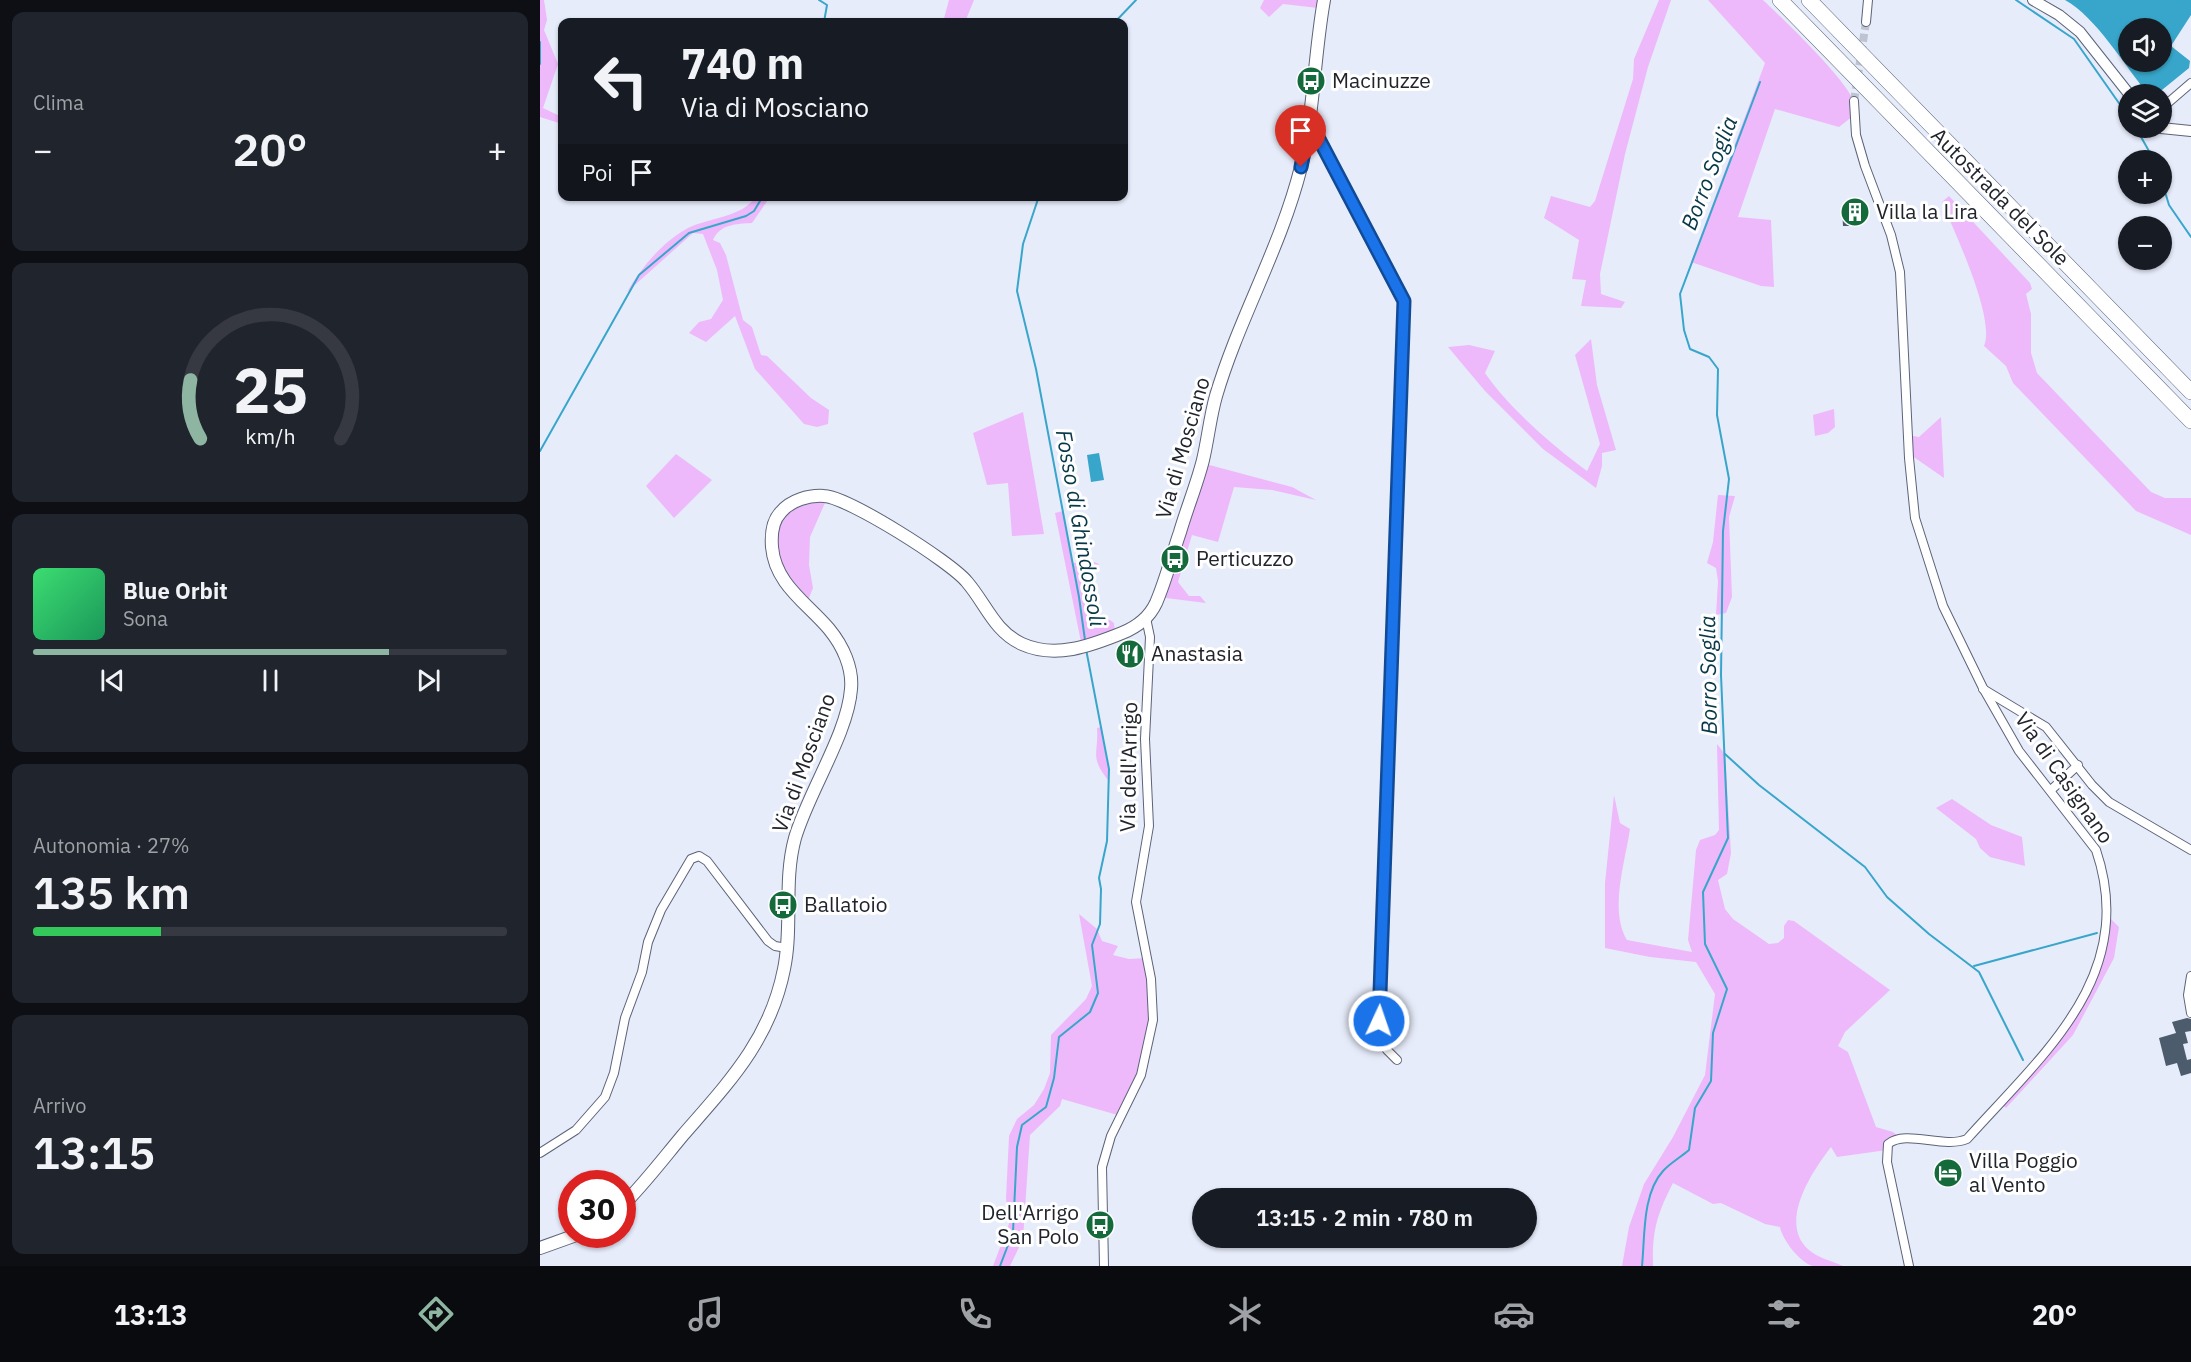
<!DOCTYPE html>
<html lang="it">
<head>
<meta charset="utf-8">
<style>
  :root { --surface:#171b24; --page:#20242c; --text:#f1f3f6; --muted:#9ea1a6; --line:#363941; --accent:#8eb5a2 }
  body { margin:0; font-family:"IBM Plex Sans",sans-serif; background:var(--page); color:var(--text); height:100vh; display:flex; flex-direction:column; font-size:22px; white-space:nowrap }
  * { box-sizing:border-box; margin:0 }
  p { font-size:20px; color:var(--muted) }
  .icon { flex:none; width:33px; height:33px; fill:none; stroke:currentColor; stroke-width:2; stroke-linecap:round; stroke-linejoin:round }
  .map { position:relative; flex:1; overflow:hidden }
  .drawer { display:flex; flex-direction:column; gap:12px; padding:12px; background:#0d0f14; width:540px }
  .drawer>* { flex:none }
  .top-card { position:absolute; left:18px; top:18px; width:570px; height:183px; border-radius:12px; box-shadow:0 2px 4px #0004; background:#171b24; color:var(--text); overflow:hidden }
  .fabs { position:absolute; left:1578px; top:18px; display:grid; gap:12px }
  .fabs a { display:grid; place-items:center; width:54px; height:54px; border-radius:50%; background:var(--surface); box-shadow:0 2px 4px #0004; font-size:30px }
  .speed { position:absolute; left:18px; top:1170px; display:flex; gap:12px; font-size:30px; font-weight:700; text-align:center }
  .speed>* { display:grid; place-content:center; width:78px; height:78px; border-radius:50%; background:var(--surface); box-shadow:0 2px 4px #0004; line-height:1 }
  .speed .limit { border:9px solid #d22; background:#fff; color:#111 }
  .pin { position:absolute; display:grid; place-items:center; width:51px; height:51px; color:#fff; margin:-62px -26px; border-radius:50% 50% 50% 0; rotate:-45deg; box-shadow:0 0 6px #0007 }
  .pin .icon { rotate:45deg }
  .me { position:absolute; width:66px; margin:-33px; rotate:3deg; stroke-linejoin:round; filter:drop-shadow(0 0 4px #0008) }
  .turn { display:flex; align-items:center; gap:21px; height:126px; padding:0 24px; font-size:27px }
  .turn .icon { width:78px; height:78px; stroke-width:2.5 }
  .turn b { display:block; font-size:42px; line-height:51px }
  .then { display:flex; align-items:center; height:57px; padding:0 24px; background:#0003; gap:12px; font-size:22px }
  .big { font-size:45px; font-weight:600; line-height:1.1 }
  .drawer .tile { flex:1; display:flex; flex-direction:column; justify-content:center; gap:9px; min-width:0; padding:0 21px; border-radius:12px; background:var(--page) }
  .drawer .dial { align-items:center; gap:0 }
  .dial svg { height:156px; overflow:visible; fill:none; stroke:var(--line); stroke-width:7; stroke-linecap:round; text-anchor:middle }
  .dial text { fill:var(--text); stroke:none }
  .song { display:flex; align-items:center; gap:18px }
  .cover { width:72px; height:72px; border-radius:9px; background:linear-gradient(135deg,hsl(140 70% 55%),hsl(150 70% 35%)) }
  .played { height:6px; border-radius:3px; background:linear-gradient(90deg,var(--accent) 75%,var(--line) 75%) }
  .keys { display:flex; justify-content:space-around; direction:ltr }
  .heat { display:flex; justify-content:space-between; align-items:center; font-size:33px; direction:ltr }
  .charge { height:9px; border-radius:4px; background:linear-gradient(90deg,#34c759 27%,var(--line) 0) }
  .trip { position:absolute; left:652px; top:1188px; width:345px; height:60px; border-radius:30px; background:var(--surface); box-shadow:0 2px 4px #0004; font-weight:600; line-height:60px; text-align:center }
  .tabs { display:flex; height:96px; justify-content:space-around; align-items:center; background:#090b0e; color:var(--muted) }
  .tabs .icon { width:42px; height:42px }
  .tabs .active { color:var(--accent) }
  .tabs b { font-size:27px; color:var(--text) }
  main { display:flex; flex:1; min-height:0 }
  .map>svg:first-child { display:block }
  .green { fill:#edb9fb }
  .water { fill:#38a6ca; fill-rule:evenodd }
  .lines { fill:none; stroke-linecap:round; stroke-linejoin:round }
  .stream { stroke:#38a6ca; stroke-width:2 }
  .building { fill:#4c5c6d }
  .minor-tunnel { stroke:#bfc4d2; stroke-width:8; stroke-dasharray:8 4; stroke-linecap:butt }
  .minor-casing { stroke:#5c6378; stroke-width:10 }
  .tertiary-casing { stroke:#5c6378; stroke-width:12 }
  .secondary-casing { stroke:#5c6378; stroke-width:14 }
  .motorway-casing { stroke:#5c6378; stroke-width:16 }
  .minor { stroke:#fff; stroke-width:8 }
  .tertiary { stroke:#fff; stroke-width:10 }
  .secondary { stroke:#fff; stroke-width:12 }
  .motorway { stroke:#fff; stroke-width:15 }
  .route-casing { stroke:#114b97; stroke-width:15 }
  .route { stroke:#1a73e8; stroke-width:10 }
  .labels { text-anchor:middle; stroke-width:6; stroke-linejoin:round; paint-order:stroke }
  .poi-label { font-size:21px; fill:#21242d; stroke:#fff; text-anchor:start }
  .street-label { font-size:21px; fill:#21242d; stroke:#fff }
  .water-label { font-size:22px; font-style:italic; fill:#073848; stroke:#fff }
</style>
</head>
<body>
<main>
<section class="drawer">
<div class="tile"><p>Clima</p>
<div class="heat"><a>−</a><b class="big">20°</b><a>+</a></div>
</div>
<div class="tile dial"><svg viewBox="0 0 100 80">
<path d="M14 69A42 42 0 1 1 86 69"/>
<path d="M14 69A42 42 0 0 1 9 39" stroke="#8eb5a2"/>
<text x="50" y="56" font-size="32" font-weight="700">25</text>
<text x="50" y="72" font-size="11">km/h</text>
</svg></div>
<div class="tile">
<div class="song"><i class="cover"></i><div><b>Blue Orbit</b><p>Sona</p></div></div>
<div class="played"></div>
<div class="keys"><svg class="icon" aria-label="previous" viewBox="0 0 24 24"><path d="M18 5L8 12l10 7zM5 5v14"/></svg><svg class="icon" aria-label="pause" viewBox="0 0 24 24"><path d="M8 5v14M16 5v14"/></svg><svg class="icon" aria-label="next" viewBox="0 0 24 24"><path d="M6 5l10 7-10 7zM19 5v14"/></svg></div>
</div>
<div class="tile"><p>Autonomia · 27%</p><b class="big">135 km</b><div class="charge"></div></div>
<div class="tile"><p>Arrivo</p><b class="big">13:15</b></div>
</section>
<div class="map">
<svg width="1651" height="1266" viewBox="0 0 1651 1266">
  <rect width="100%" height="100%" fill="#e7ecfb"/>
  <g class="green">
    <polygon points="0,0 4,0 7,20 4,30 18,64 3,108 22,117 22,124 0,117"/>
    <polygon points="409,0 434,0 425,22 403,22"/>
    <polygon points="724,0 779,0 778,8 743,4 729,17 720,8"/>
    <polygon points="1119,0 1131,0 1108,67 1085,154 1060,274 1061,294 1085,302 1081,308 1041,306 1046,280 1032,279 1039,240 1004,218 1011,196 1050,207 1055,201 1093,79 1094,59"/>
    <path d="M1168,0H1223C1241,17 1308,81 1313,101C1314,105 1313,112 1313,116L1299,127L1235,109L1198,217L1231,220L1234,287L1221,286L1151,262L1225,63Z"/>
    <path d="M1409,196L1490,283L1492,289L1486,294L1491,314V353L1497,373L1611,492L1625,498H1651V535L1596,511L1473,383L1466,366L1444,346C1456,319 1414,231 1402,202Z"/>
    <path d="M215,197H230L212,223C196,224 180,224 173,240L180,243L186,255L203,320L212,327L221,355L227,356L271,398L289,410L288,424L277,427L264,424L215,369L195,316L166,342L149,333L159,322L171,319L183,300L177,270L163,234L153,233L87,292C101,268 122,242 148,228C168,218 203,217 215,197Z"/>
    <path d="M1051,339L1057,385L1076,450L1062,453V466L1056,488L1003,449L945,391L908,347L929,345L955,351L945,373C969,408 1012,445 1047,471L1060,444L1035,355Z"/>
    <polygon points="1294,409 1295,427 1288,433 1275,436 1273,415"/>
    <polygon points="483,412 504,534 472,536 468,483 447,485 433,433"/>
    <polygon points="1401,417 1404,478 1368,453 1368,435 1379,437"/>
    <polygon points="136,454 172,480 134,518 106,486"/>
    <polygon points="662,463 752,487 776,500 732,490 694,487 678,542 652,535 638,582 649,596 660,596 666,603 618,597"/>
    <polygon points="1178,495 1195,496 1189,517 1192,597 1186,613 1176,615 1178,581 1176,568 1167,563 1173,542"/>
    <polygon points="288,496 270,537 269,565 273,588 266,605 233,555 239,513 246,507"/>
    <polygon points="523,511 533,563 554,562 559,564 545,579 545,583 553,608 574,623 575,635 542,647 515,513"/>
    <path d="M561,727L569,769L568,780C549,756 559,753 557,728Z"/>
    <path d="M1177,744L1185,754L1191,853L1187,874L1178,880L1185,909L1193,919L1229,944L1238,943L1244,938V926L1248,920L1254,921L1350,990L1305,1032L1298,1046L1308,1052L1336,1127L1353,1132L1361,1138L1347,1150L1297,1157L1291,1147C1271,1173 1238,1223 1269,1250C1278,1258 1292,1261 1303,1266C1294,1266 1282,1266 1273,1266C1260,1263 1242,1239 1240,1227L1225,1224L1181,1203L1173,1204L1133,1183C1117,1214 1112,1231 1113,1266H1082L1089,1227L1104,1184L1133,1137L1165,1075L1175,994L1156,962L1110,957L1065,948V883L1074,795L1080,823L1090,829C1085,863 1069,910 1087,940L1152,952L1148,940L1156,850L1160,840L1175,835L1179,830Z"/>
    <polygon points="1412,799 1451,825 1482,837 1485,866 1450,857 1440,848 1436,839 1396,808"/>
    <polygon points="539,914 557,929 562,941 578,946 573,955 589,959 607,958 613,1020 601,1075 581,1116 522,1099 520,1106 490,1135 483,1239 470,1266 453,1266 469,1224 466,1198 469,1136 477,1119 494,1105 504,1089 510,1073 511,1035 546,999 552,986"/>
    <polygon points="1567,915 1579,927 1574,958 1533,1035 1466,1108 1459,1102 1528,1025 1553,980"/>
  </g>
  <g class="water">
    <path d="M1525,0H1651V15L1631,46L1650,61L1649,68L1617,94H1608C1585,66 1556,17 1525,0ZM1588,28H1622V62H1588Z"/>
    <polygon points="559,453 564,480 551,482 547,455"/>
  </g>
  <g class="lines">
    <g class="stream">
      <polyline points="279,0 287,5 284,22"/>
      <polyline points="1476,0 1534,39 1588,116"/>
      <polyline points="575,22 596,0"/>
      <polyline points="0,42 0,64"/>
      <polyline points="1596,128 1614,160"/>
      <polyline points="1622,182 1629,205 1651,237"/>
      <polyline points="499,196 483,244 477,291 496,369 539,597 545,640"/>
      <polyline points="0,451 99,275 149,233 206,216 214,211 223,196"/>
      <polyline points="1185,754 1219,785 1325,867 1347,897 1389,934 1439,972 1483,1060"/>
      <polyline points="1434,966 1557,933"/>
      <polyline points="460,1266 473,1232 477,1147 482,1125 506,1107 514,1078 519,1037 550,1012 558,993 552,945 560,924 561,889 559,878 567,841 569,769 546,649"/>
      <path d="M1102,1266C1105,1237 1102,1194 1123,1171C1130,1163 1141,1157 1149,1150L1155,1108L1171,1081L1173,1033L1187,989L1165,944L1163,892L1188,838L1181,675L1183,531L1189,479L1177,415L1178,369L1169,357L1150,349L1144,330L1140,294L1220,82"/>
    </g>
  </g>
  <g class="building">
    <polygon points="1302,206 1327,206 1327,217 1309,218 1309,226 1303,226"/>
    <polygon points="1647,1018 1651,1019 1651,1031 1645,1032 1648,1043 1643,1044 1647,1060 1651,1059 1651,1073 1641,1076 1637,1063 1626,1066 1619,1038 1636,1033 1632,1022"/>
  </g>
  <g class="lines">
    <polyline class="minor-tunnel" points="1314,101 1326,22"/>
    <g class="minor-casing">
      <g id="minor">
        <polyline points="1326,22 1328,0"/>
        <path d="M1314,101L1316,135L1325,166L1351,235L1360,272L1369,458L1375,518L1403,606L1443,688L1479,751L1556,850C1599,976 1502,1055 1427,1139C1403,1149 1366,1129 1348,1144L1347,1162L1369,1266"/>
        <polyline points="1622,108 1651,83"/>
        <polyline points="770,121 864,301 839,1021 847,1050 857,1060"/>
        <polyline points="1443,689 1506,727 1552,785 1569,802 1651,850"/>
        <polyline points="1511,790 1538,765"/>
        <polyline points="1651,976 1648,995 1651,1013"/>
        <polyline points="0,1153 36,1130 65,1097 74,1073 85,1018 102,972 108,942 121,910 151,859 159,856 167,861 228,941 235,946 247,948"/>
        <polyline points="564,1266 562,1167 571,1136 601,1075 613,1020 611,979 596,902 609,826 605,739 610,637 606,618"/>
      </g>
    </g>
    <g class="tertiary-casing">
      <g id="tertiary">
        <polyline points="1493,0 1519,15 1540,32 1589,94"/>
        <polyline points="1621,128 1651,131"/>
      </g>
    </g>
    <g class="secondary-casing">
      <g id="secondary">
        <path d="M82,1206C104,1184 123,1159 143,1135C189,1082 230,1040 244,969C253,926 243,882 255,838C268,793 308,733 311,689C313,668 303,646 289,629C267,603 235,584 232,547C231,534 232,521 241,512C251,500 269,495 284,496C308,497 411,562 427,582C446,604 454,631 482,644C515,659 550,646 582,633C597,627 609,618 616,603C626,580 632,555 640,532C647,508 657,484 663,460C668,439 670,417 676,396C699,318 741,247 761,167C774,112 774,56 784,0"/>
        <polyline points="0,1248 39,1234"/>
      </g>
    </g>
    <g class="motorway-casing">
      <g id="motorway">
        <polyline points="1240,0 1651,421"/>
        <polyline points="1269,0 1651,392"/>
      </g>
    </g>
    <use href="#minor" class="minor"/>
    <use href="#tertiary" class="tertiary"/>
    <use href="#secondary" class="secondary"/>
    <use href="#motorway" class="motorway"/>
  </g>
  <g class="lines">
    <g class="route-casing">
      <polyline id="route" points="761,167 770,122 864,301 839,1021"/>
    </g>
    <use href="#route" class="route"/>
  </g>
  <defs>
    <g id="bus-disc" transform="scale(1.5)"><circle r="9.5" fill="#156a3c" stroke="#fff"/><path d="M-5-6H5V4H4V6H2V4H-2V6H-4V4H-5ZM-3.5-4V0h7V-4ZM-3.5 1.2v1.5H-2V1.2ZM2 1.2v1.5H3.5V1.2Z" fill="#fff"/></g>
    <g id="building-disc" transform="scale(1.5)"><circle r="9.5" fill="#156a3c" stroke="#fff"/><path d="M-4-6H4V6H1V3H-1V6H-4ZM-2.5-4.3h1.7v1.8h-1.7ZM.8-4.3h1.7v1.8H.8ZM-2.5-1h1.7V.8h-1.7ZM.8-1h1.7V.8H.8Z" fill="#fff"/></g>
    <g id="restaurant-disc" transform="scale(1.5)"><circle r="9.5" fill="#156a3c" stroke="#fff"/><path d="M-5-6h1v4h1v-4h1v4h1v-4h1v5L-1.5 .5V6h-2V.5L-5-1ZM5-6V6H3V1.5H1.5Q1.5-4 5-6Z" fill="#fff"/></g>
    <g id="hotel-disc" transform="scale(1.5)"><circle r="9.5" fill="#156a3c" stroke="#fff"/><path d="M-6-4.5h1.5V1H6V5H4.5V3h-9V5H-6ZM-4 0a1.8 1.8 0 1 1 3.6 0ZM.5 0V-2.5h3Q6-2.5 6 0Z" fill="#fff"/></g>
  </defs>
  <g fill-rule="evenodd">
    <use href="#bus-disc" x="771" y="81"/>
    <use href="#building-disc" x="1315" y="212"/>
    <use href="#bus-disc" x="635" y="559"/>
    <use href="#restaurant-disc" x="590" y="654"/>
    <use href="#bus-disc" x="243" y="905"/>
    <use href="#hotel-disc" x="1408" y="1173"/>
    <use href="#bus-disc" x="560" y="1225"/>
  </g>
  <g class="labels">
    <g class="poi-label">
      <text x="792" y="88">Macinuzze</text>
      <text x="1336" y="219">Villa la Lira</text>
      <text x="656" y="566">Perticuzzo</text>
      <text x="611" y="661">Anastasia</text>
      <text x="264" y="912">Ballatoio</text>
      <text x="1429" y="1168">Villa Poggio<tspan x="1429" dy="24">al Vento</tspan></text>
      <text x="539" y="1220" text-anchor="end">Dell'Arrigo<tspan x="539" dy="24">San Polo</tspan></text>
    </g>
    <g class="street-label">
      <text transform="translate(1460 197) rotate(45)" y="7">Autostrada del Sole</text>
      <text transform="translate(643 448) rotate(-74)" y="7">Via di Mosciano</text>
      <text transform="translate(264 763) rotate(-70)" y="7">Via di Mosciano</text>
      <text transform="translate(589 767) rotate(-89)" y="7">Via dell'Arrigo</text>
      <text transform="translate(1524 778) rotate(55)" y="7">Via di Casignano</text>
    </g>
    <g class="water-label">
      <text transform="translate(1169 173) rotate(-69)" y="8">Borro Soglia</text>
      <text transform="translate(541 528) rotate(80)" y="8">Fosso di Ghindossoli</text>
      <text transform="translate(1168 675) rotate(-91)" y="8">Borro Soglia</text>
    </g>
  </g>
</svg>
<div class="fabs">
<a><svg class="icon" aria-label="sound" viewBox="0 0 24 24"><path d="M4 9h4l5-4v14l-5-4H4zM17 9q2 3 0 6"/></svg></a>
<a><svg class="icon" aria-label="layers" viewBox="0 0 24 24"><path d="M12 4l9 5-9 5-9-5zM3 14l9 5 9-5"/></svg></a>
<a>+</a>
<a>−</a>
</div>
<div class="speed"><div class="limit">30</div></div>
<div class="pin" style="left:761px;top:167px;background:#d93025"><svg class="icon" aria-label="arrive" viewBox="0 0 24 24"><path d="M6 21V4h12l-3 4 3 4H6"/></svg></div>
<svg class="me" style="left:839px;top:1021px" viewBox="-20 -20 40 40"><circle r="17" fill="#1a73e8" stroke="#fff" stroke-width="3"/><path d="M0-11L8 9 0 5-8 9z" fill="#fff"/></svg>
<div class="trip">13:15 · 2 min · 780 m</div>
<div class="top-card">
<div class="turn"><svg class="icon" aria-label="left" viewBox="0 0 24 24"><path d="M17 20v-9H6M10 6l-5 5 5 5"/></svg><div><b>740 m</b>Via di Mosciano</div></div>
<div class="then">Poi<svg class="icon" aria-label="arrive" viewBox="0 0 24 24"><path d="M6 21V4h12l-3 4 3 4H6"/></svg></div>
</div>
</div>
</main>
<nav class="tabs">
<b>13:13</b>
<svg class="icon active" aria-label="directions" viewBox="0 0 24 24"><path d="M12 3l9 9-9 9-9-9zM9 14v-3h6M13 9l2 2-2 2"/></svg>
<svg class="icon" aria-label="music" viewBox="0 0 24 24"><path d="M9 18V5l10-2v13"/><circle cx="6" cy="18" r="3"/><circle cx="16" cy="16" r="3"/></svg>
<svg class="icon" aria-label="phone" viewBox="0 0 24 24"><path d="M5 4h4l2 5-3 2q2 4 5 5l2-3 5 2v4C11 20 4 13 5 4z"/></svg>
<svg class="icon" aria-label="climate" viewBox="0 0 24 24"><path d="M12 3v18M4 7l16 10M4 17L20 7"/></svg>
<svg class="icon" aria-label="car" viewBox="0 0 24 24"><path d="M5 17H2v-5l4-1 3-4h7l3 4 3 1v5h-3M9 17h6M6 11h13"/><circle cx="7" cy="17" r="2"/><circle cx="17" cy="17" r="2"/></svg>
<svg class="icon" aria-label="filters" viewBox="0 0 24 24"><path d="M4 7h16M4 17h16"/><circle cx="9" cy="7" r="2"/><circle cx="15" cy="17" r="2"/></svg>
<b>20°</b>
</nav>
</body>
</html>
